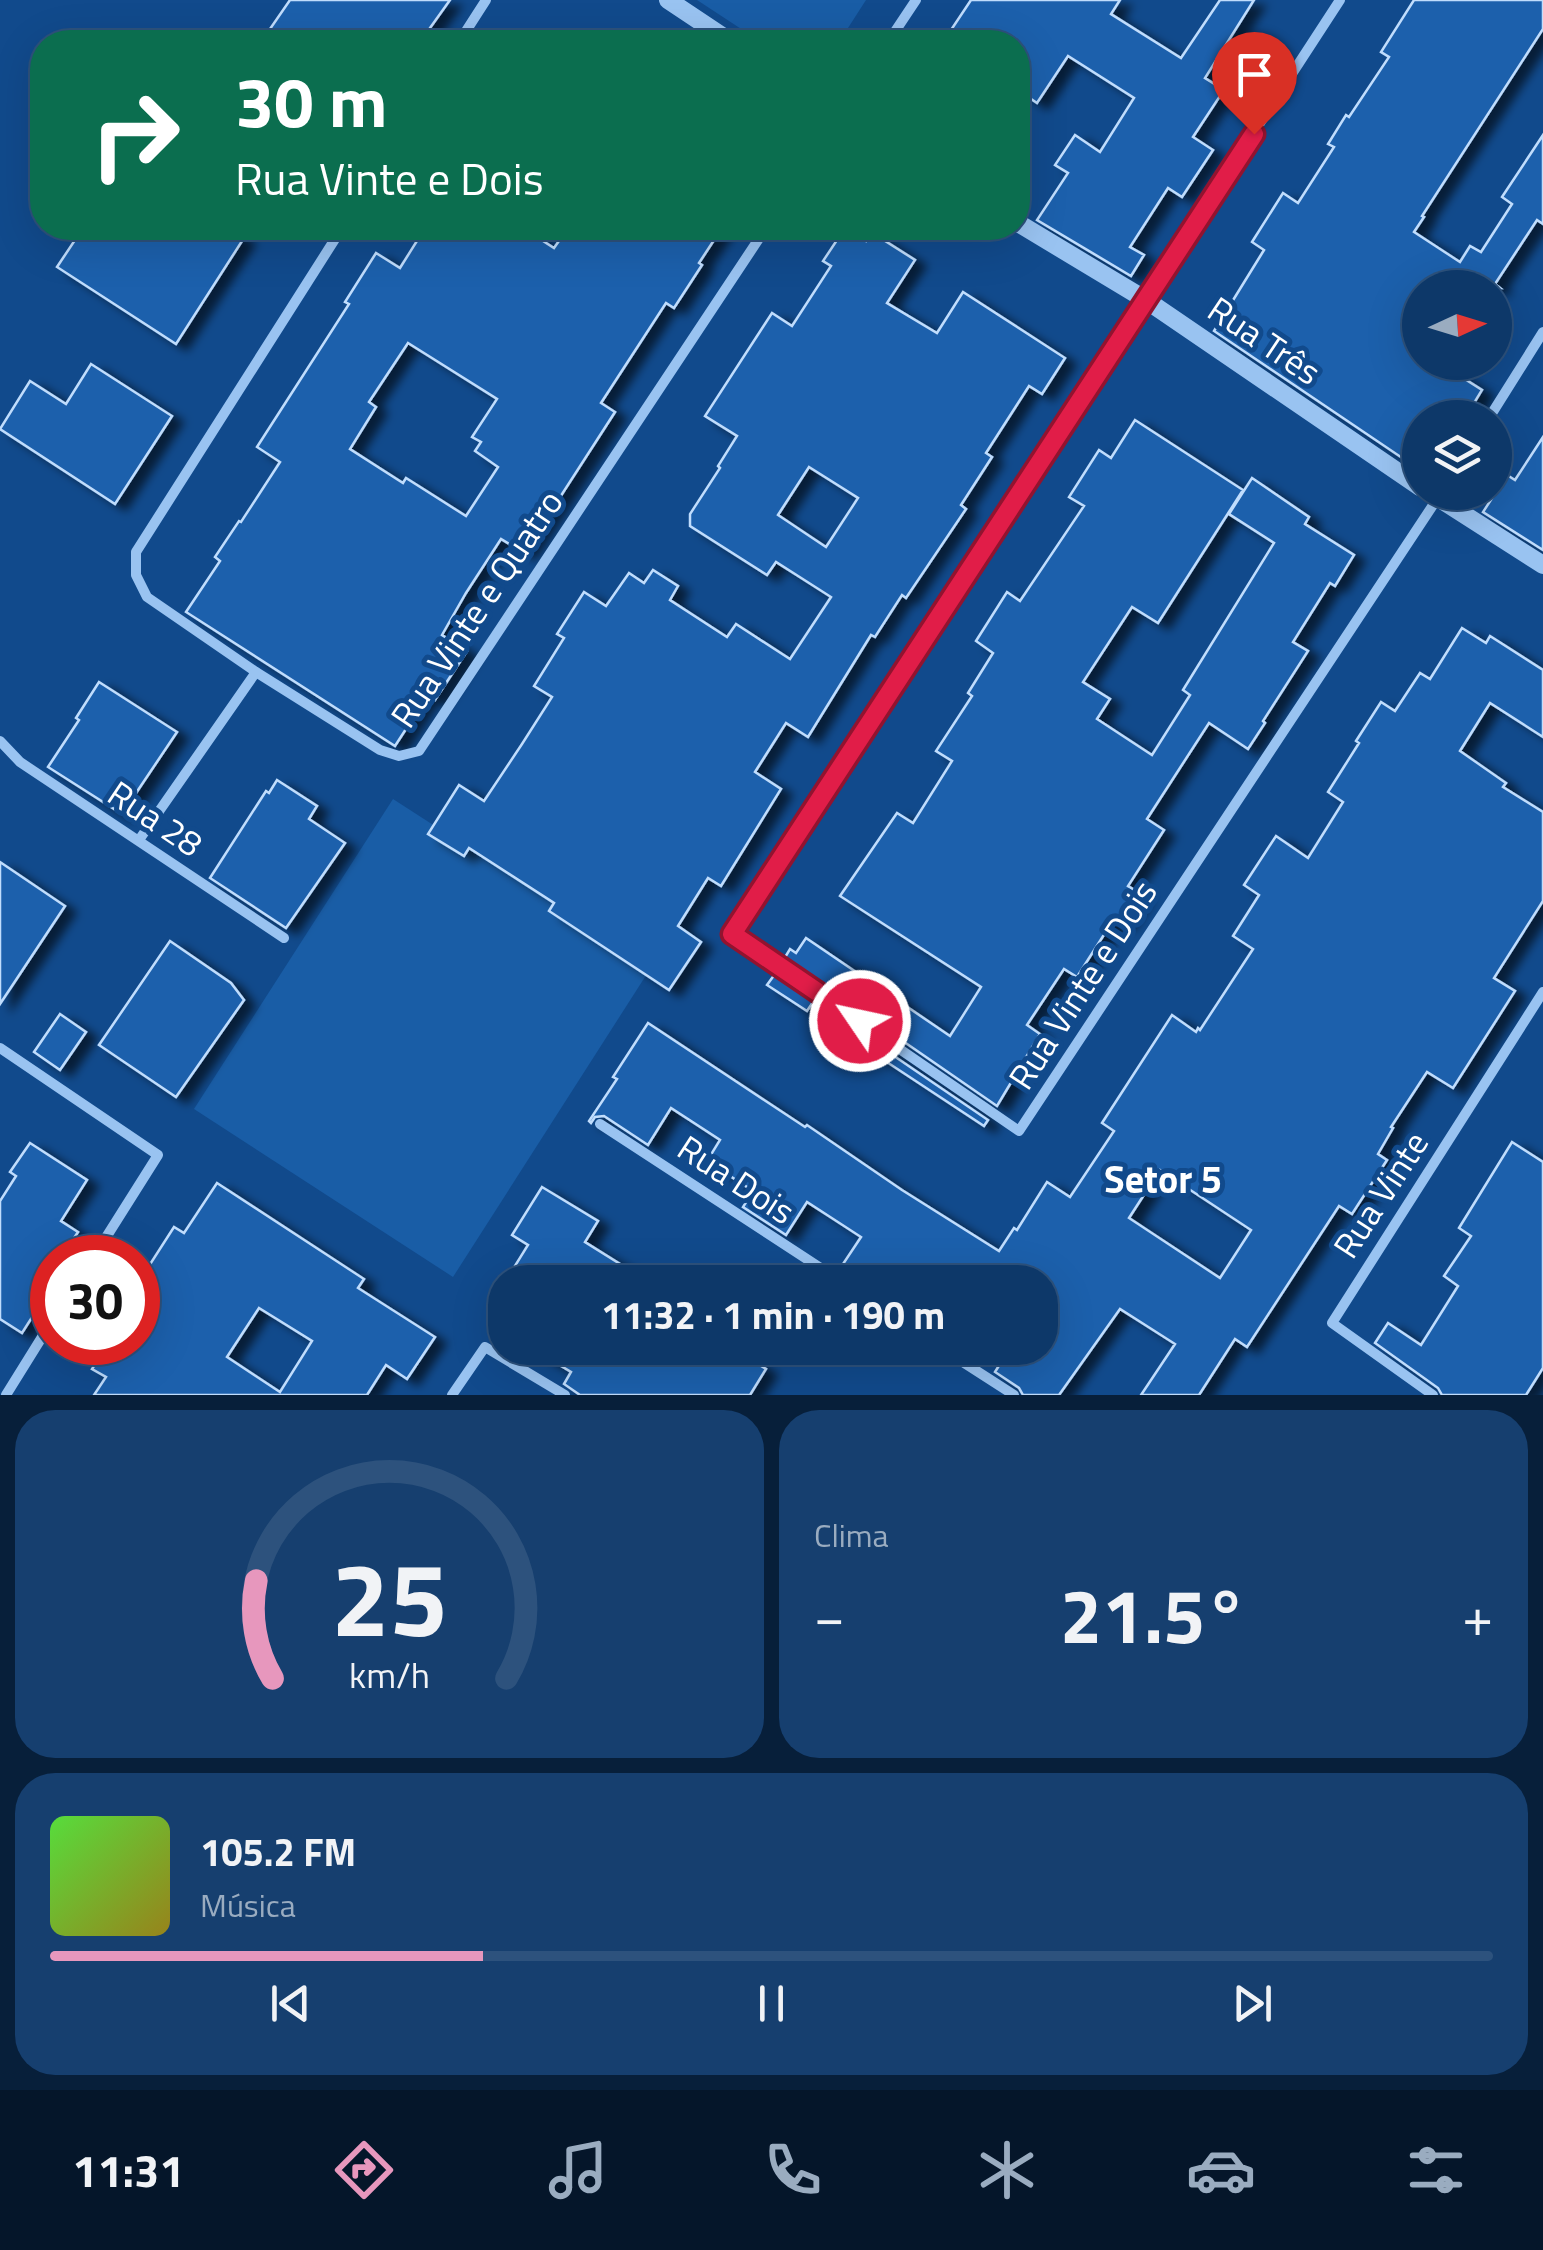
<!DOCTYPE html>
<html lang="pt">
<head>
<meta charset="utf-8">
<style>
  :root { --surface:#0d3869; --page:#163f6f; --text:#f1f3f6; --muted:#9aacc0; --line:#2d527d; --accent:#e797bd }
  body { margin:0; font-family:"Titillium Web",sans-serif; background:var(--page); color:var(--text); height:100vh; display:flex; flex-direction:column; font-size:38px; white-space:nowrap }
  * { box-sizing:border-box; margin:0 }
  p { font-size:32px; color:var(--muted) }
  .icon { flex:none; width:55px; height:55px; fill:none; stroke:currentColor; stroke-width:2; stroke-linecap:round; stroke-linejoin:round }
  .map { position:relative; height:1395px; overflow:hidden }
  .panel { display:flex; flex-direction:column; gap:15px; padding:15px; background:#071f3a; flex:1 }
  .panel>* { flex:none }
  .top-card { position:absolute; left:30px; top:30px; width:1000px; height:210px; border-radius:40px; box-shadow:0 10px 40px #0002,0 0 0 2px var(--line); background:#0b6e4f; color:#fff; overflow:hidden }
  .needle { width:65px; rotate:86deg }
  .fabs { position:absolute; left:1402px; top:270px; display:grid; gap:20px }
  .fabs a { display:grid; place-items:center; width:110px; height:110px; border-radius:50%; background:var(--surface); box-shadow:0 10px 40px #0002,0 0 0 2px var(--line); font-size:50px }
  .speed { position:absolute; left:30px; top:1235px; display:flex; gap:20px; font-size:50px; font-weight:700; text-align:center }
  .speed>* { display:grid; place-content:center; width:130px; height:130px; border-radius:50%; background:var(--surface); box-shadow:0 10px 40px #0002,0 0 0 2px var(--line); line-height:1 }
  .speed .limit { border:15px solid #d22; background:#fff; color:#111 }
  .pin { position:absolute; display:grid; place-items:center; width:85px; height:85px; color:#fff; margin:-102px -42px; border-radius:50% 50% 50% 0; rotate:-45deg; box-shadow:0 0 10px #0007 }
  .pin .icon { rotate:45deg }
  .me { position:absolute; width:110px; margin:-55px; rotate:304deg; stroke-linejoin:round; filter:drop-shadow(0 0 8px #0008) }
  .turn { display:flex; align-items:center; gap:35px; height:210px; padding:0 40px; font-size:45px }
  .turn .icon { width:130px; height:130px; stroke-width:2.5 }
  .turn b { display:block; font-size:70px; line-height:85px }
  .big { font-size:75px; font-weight:700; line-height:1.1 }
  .panel .tile { flex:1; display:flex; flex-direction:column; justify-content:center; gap:15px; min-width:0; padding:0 35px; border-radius:40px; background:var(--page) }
  .panel .dial { align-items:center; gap:0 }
  .dial svg { height:260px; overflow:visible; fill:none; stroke:var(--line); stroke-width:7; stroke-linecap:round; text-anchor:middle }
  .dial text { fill:var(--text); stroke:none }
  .song { display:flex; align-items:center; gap:30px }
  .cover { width:120px; height:120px; border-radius:15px; background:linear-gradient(135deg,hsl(110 70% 55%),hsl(50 70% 35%)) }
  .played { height:10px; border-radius:5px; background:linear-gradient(90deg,var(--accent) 30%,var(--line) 30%) }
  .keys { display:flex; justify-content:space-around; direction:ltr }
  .heat { display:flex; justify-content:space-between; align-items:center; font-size:55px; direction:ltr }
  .panel .tiles { flex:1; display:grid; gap:15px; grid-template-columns:1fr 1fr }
  .tile:last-child { grid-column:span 2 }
  .trip { position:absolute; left:488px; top:1265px; width:570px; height:100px; border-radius:40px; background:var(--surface); box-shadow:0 10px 40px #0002,0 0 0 2px var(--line); font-weight:700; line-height:100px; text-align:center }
  .tab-bar { display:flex; height:160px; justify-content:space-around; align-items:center; background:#05162a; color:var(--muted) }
  .tab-bar .icon { width:70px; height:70px }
  .tab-bar .on { color:var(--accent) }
  .tab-bar b { font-size:45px; color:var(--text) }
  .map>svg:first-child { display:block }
  .green { fill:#195da6 }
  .building { fill:#1f61ac; stroke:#c0ddfd; stroke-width:2.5; fill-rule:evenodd; filter:url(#shadow) }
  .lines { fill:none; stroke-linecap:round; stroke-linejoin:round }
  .minor { stroke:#99c3f1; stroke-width:10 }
  .tertiary { stroke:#99c3f1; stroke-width:18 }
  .route-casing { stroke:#92132f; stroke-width:25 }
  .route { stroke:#e11d48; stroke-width:18 }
  .labels { text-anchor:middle; stroke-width:10; stroke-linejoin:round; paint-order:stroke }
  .street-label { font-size:35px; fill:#fff; stroke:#114a8c }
  .neighbourhood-label { font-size:38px; font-weight:bold; fill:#fff; stroke:#114a8c }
</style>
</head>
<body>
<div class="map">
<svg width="1543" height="1395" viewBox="0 0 1543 1395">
  <defs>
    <filter id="shadow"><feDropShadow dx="11" dy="6" stdDeviation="5" flood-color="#0009"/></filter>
  </defs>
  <rect width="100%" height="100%" fill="#114a8c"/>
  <g class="green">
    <polygon points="697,0 866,0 839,42 761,42"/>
    <polygon points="393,799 652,966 453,1277 194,1109"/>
  </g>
  <g class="building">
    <polygon points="290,0 450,0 420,42 261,42"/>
    <polygon points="971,0 1120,0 1111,14 1181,58 1220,0 1254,0 1205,78 1224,90 1193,137 1213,150 1182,197 1168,188 1130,247 1144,255 1131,276 1037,220 1068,173 1055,165 1075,135 1100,152 1134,98 1068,56 1037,103 1018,90 1018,42 943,42"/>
    <polygon points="1414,0 1543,0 1543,29 1422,216 1424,217 1414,232 1460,262 1470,246 1481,252 1512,204 1502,197 1543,135 1543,224 1537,220 1495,284 1500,288 1420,288 1420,362 1438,362 1482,390 1465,418 1420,418 1420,470 1214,331 1264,250 1252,242 1283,193 1298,203 1334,147 1328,144 1346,115 1349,117 1389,57 1381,52"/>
    <polygon points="83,228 227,228 244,238 176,344 57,267"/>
    <path d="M425,228H523L554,248L568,228H722L699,263L702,265L674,308L666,303L601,403L615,412L524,553L501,539L466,593L442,635L467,651L435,700L428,695L395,746L186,612L220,561L215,557L239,521L241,522L280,462L257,447L349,304L345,302L376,253L400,268ZM408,343L497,399L472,437L481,442L475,451L498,467L466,516L406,478L403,483L350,449L376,407L369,402Z"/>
    <path d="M845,228L866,241L871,232L915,260L887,303L937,333L963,292L1065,358L1042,394L1029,386L986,453L992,457L961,505L966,509L906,598L902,595L875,637L871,635L808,737L786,723L755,772L781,789L721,886L708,878L678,926L701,942L669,990L549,911L554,903L469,848L464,856L428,834L459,785L484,801L522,744L552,697L534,686L564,638L557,634L584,592L606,606L629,573L644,583L653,570L678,586L670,600L727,637L736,624L790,659L831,597L776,562L767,575L690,526V514L720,468L718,466L737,436L705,416L772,313L792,326L831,266L823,261ZM809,467L858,498L826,547L778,515Z"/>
    <polygon points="91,364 172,416 115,504 0,429 30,381 66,404"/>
    <polygon points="1135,420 1243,490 1158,623 1132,607 1083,682 1110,699 1097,719 1152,755 1190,695 1183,690 1274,543 1229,514 1252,478 1309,517 1305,524 1354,555 1335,586 1330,583 1293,642 1308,651 1263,721 1265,723 1248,749 1209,723 1147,819 1164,830 1128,886 1141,894 1122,924 1114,919 1077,977 1064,969 1027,1025 1040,1034 997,1106 784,959 790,949 796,953 806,938 950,1036 981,987 840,896 897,813 913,823 952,761 936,751 972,696 968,693 993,653 976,641 1007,592 1020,601 1084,506 1069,497 1099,450 1111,458"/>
    <polygon points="1543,437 1543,550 1483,512 1507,475 1515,480"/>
    <path d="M1462,628L1486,643L1490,636L1543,670V737L1490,703L1460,751L1506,783L1503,787L1543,812V901L1494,978L1515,991L1453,1088L1427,1072L1391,1127L1393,1128L1378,1154L1387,1160L1352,1214L1339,1206L1247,1347L1235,1339L1199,1395H1141L1175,1344L1120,1309L1059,1395H1023L1019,1388L995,1372L1010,1348H1040V1282H851L848,1275L839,1270L861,1237L807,1202L786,1235L743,1207L753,1191L707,1161L720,1140L671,1108L648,1145L604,1116L595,1117L591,1123L589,1121L617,1079L613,1077L648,1023L805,1127L807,1125L902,1190L999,1251L1014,1228L1017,1230L1047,1182L1070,1197L1114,1131L1102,1123L1172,1015L1196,1032L1198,1028L1200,1030L1253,949L1233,936L1259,895L1244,885L1276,836L1308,858L1343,802L1328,792L1359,743L1356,741L1381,702L1395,711L1420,673L1430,679ZM1160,1170L1251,1230L1220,1278L1129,1218Z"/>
    <polygon points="99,682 177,732 122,814 48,767 79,720 76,718"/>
    <polygon points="277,780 317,806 309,819 345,843 286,928 210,878 266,791 269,793"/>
    <polygon points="0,862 65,906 0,1004"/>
    <polygon points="170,941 231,983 244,1000 176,1097 99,1045"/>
    <polygon points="775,974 841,1019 813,1002 807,1011 767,985"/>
    <polygon points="60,1014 86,1032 60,1070 34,1052"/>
    <polygon points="869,1039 988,1120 984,1126 864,1047"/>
    <polygon points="1512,1142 1543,1162 1543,1368 1526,1395 1442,1395 1438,1388 1375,1343 1388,1323 1421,1345 1458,1286 1444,1276 1471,1236 1459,1228"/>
    <polygon points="30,1143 87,1180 61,1221 78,1232 61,1258 52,1258 52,1286 22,1333 0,1319 0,1201 16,1176 10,1172"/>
    <path d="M217,1183L364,1279L358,1288L435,1337L407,1379L386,1365L367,1395H94L106,1377L92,1369L110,1342H138V1283L174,1227L184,1233ZM259,1308L312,1341L280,1392L227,1357Z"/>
    <polygon points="542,1187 598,1221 585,1242 649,1282 505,1282 528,1245 512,1235"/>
    <polygon points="531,1348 731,1348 766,1369 750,1395 580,1395 564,1384 571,1372"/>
  </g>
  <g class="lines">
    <g class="minor">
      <polyline points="1340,0 732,934 1019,1131 1439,496"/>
      <polyline points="459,42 486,0"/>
      <polyline points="888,42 916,0"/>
      <polyline points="342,228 136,552 136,575 147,597 256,672 380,750 399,756 419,751 766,228"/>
      <polyline points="1489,418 1543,332"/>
      <polyline points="0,741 20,762 284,938"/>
      <polyline points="139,840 256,672"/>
      <polyline points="0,1048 158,1155 93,1258"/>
      <polyline points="600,1124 842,1282"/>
      <polyline points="941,1348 1014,1395"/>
      <polyline points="6,1395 52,1321"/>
      <polyline points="452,1395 485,1347 565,1395"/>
      <polyline points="1433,1395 1332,1323 1543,992"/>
    </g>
    <g class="tertiary">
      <polyline points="668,0 731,42"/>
      <polyline points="1018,223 1146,300 1420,487"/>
      <polyline points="1429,492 1543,565"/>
    </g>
  </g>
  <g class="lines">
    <g class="route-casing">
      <polyline id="route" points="860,1021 732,934 1254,134"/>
    </g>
    <use href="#route" class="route"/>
  </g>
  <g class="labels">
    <g class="street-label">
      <text transform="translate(1264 341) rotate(34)" y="12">Rua Três</text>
      <text transform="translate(477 609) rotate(-56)" y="12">Rua Vinte e Quatro</text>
      <text transform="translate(155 819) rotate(34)" y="12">Rua 28</text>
      <text transform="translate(1083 985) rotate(-57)" y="12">Rua Vinte e Dois</text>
      <text transform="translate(736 1180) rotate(33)" y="12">Rua Dois</text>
      <text transform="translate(1381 1195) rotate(-57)" y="12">Rua Vinte</text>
    </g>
    <g class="neighbourhood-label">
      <text x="1163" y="1193">Setor 5</text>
    </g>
  </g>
</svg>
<div class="fabs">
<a><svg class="needle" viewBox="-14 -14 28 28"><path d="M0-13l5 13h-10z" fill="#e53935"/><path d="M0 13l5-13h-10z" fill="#9aacc0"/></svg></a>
<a><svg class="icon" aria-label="layers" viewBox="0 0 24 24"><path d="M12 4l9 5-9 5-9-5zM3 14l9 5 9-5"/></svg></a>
</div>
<div class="speed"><div class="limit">30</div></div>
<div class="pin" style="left:1254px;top:134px;background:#d93025"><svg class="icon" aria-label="arrive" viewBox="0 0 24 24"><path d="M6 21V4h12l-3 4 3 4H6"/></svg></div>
<svg class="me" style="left:860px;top:1021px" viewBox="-20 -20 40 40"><circle r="17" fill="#e11d48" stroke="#fff" stroke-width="3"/><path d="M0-11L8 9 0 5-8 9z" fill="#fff"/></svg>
<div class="trip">11:32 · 1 min · 190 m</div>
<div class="top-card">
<div class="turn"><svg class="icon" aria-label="right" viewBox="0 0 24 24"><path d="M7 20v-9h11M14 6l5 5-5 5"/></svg><div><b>30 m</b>Rua Vinte e Dois</div></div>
</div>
</div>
<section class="panel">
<div class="tiles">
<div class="tile dial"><svg viewBox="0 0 100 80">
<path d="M14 69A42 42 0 1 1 86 69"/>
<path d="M14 69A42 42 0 0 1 9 39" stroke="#e797bd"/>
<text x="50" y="56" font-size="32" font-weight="700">25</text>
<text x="50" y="72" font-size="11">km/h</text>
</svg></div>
<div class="tile"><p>Clima</p>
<div class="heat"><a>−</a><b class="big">21.5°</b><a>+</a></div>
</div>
<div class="tile">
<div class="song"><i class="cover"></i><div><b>105.2 FM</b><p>Música</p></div></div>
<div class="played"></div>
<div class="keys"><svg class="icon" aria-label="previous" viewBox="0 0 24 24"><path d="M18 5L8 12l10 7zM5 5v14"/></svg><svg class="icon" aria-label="pause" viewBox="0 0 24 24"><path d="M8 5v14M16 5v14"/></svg><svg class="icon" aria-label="next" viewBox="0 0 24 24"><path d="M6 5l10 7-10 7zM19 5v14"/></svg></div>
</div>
</div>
</section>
<nav class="tab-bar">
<b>11:31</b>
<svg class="icon on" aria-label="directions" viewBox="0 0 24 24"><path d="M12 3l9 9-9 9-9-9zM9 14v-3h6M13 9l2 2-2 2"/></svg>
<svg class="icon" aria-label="music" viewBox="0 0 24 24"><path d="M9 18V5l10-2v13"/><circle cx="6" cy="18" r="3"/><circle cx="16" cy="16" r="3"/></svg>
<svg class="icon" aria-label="phone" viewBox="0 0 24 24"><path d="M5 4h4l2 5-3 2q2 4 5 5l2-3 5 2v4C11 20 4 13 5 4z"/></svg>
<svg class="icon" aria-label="climate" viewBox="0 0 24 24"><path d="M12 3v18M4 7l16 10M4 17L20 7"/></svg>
<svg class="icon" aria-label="car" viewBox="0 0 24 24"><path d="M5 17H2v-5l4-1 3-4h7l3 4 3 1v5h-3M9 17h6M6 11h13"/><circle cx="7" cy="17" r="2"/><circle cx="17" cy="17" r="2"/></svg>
<svg class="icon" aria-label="filters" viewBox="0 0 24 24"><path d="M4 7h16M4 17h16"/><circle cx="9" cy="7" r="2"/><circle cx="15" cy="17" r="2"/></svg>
</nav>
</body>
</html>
